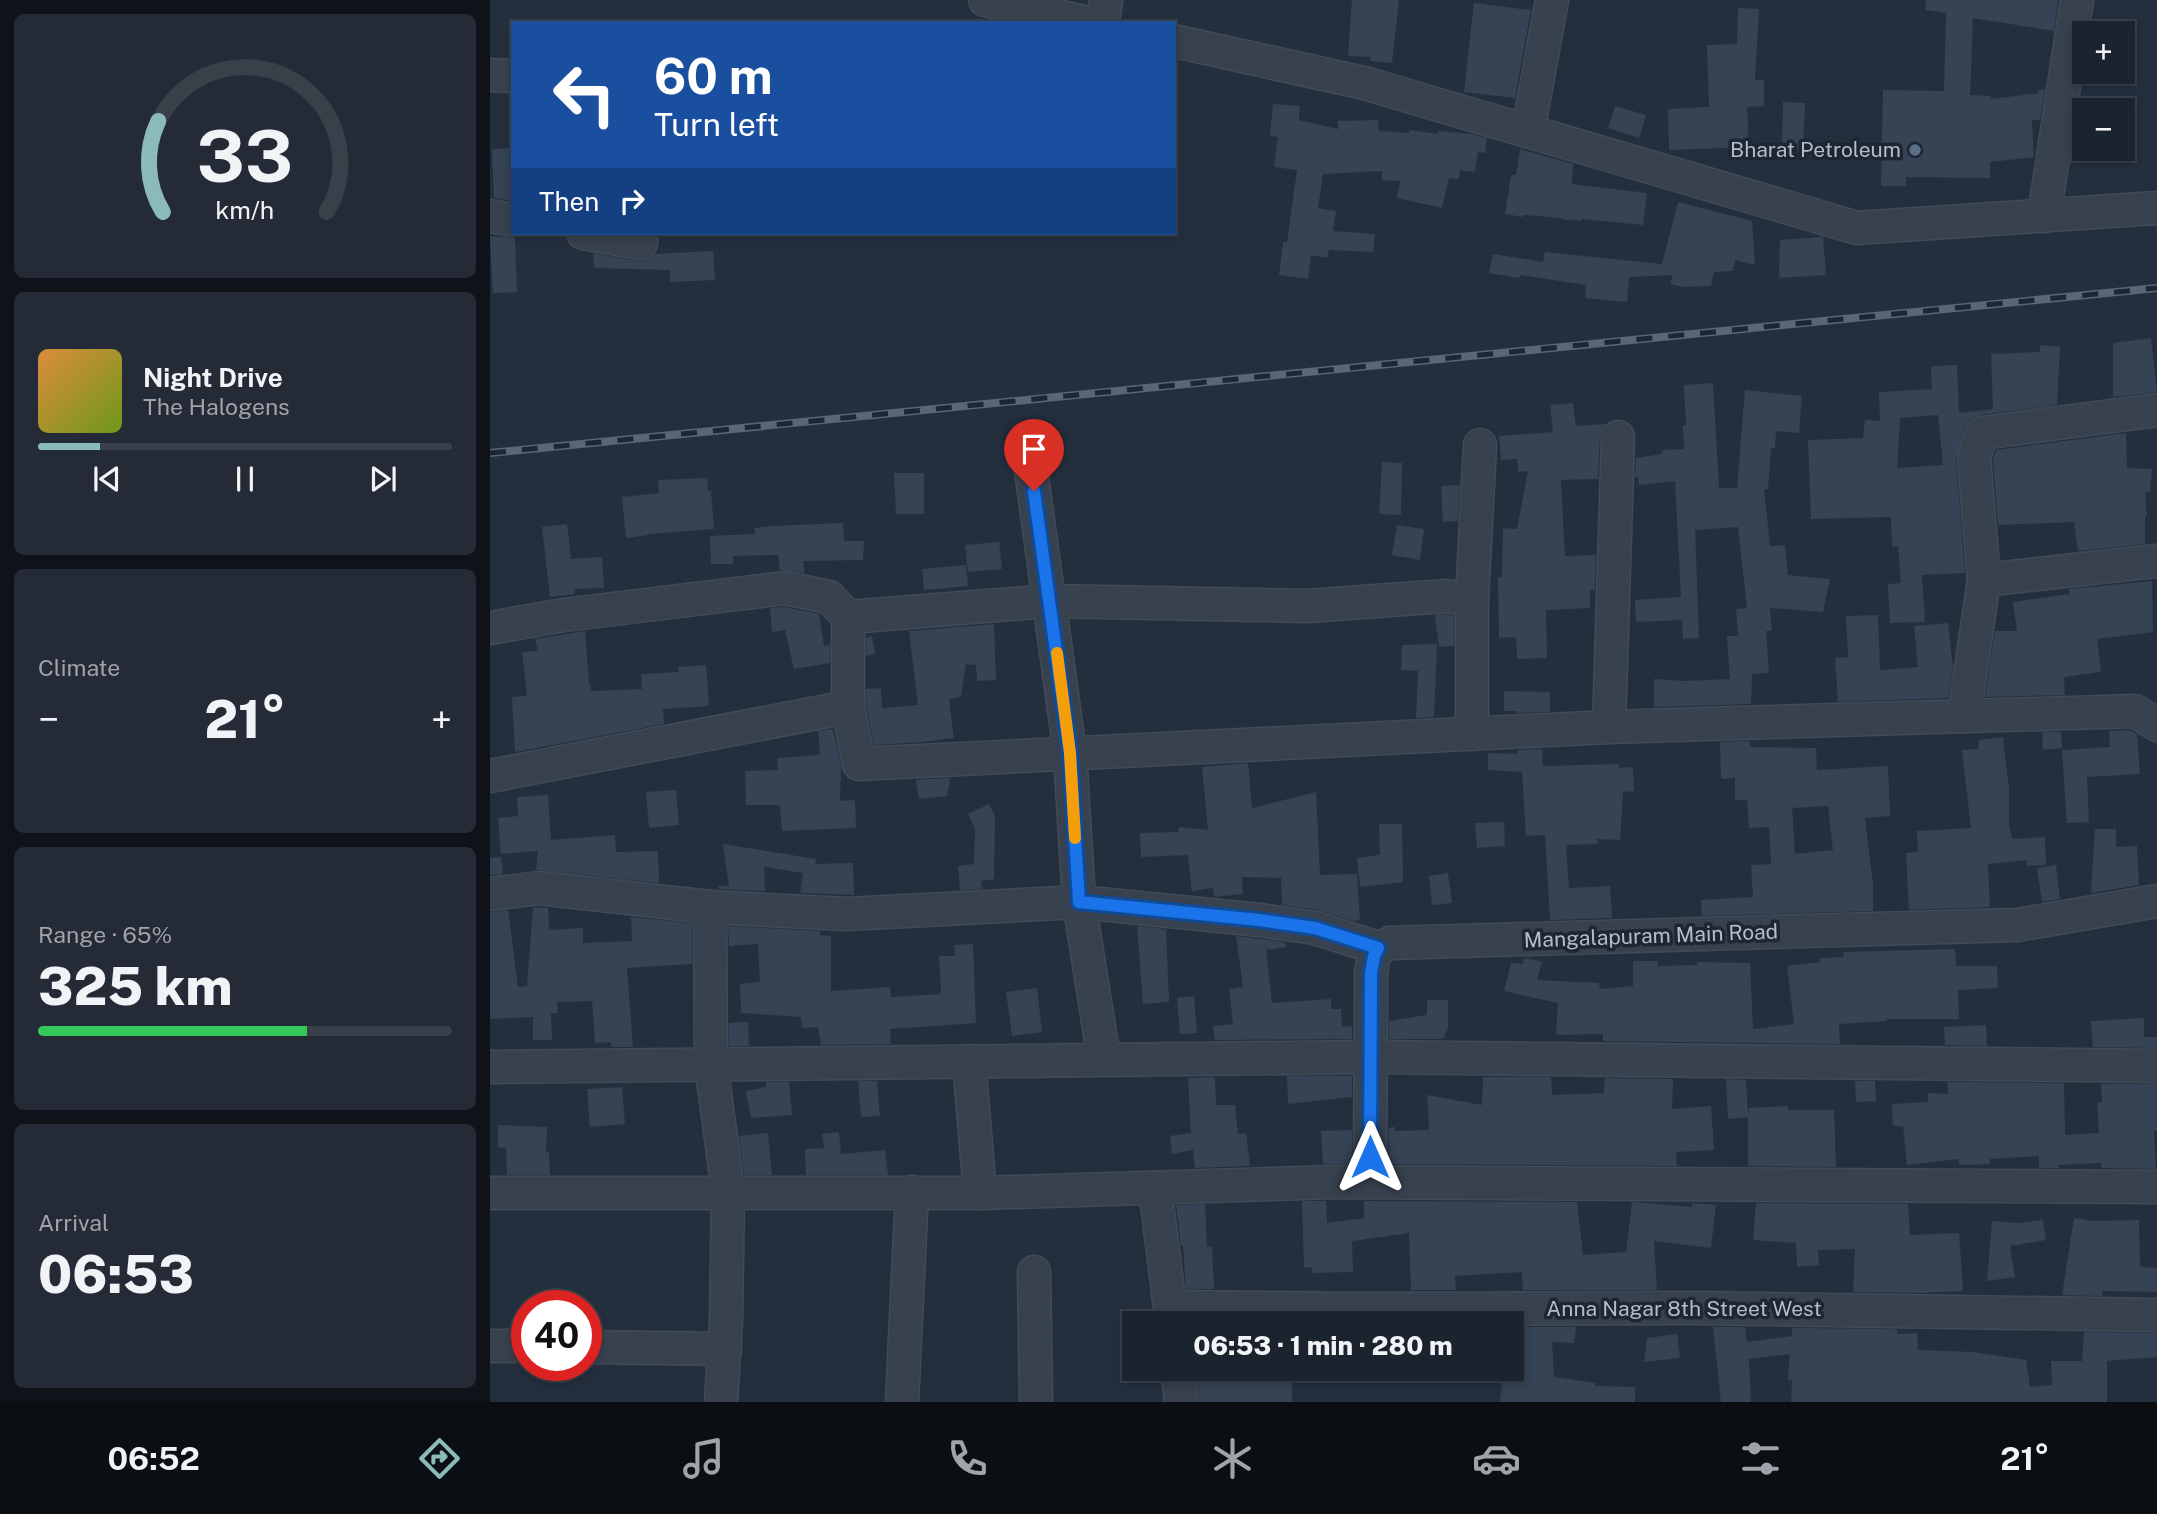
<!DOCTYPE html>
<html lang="en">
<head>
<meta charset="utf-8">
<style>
  :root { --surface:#1b232e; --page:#242b36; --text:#f1f3f6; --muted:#a0a4aa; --line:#39404a; --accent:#8bbbb9 }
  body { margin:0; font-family:"Public Sans",sans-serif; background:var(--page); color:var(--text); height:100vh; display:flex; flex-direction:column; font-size:26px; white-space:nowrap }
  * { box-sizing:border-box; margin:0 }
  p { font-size:23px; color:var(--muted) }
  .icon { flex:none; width:38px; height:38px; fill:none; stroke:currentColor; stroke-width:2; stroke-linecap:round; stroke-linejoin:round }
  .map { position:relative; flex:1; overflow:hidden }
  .side { display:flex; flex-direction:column; gap:14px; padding:14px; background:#0f1319; width:490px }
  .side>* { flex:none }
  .banner { position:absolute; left:21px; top:21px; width:665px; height:214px; border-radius:0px; box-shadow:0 4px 10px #0003,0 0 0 2px var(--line); background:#1a4fa0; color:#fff; overflow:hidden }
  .fabs { position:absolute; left:1582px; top:21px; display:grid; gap:14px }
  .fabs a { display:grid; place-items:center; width:63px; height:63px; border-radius:0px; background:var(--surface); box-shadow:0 4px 10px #0003,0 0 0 2px var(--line); font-size:35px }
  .speed { position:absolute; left:21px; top:1290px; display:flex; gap:14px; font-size:35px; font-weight:700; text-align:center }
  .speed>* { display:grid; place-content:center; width:91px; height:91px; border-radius:50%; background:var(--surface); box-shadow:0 4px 10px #0003,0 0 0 2px var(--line); line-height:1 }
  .speed .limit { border:10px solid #d22; background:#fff; color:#111 }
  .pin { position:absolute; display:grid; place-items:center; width:60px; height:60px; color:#fff; margin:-72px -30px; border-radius:50% 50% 50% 0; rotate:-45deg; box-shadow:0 0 7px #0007 }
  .pin .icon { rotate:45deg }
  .me { position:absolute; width:77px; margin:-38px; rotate:0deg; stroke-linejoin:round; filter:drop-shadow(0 0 5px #0008) }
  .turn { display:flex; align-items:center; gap:24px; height:147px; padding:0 28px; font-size:32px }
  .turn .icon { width:91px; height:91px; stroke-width:2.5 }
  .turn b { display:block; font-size:49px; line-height:60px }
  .then { display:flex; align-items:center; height:66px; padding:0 28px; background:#0003; gap:14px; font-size:26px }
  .big { font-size:52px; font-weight:800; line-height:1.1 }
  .side .tile { flex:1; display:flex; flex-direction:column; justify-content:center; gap:10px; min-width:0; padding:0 24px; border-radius:10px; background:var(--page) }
  .side .dial { align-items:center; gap:0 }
  .dial svg { height:182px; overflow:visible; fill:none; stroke:var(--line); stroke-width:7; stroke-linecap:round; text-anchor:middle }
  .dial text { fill:var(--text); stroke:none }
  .song { display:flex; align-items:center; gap:21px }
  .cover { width:84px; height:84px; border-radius:10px; background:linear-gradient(135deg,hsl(30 70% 55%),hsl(80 70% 35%)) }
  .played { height:7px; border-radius:4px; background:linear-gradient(90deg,var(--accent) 15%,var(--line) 15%) }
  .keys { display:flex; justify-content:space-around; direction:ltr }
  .heat { display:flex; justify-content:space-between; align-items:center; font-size:38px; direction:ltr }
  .charge { height:10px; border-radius:5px; background:linear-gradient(90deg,#34c759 65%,var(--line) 0) }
  .trip { position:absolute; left:632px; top:1311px; width:402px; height:70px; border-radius:0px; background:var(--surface); box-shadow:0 4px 10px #0003,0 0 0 2px var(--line); font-weight:800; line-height:70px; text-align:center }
  .dock { display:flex; height:112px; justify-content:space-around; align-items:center; background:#0b0e12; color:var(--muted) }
  .dock .icon { width:49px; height:49px }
  .dock .current { color:var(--accent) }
  .dock b { font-size:32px; color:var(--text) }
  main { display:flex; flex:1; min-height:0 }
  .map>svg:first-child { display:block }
  .building { fill:#364354; fill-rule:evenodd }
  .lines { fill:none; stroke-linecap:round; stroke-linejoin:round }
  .minor-casing { stroke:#414a57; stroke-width:35 }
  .minor { stroke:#38414e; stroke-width:32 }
  .rail-casing { stroke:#5a6575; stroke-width:8 }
  .rail { stroke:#1d2633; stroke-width:5; stroke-dasharray:16; stroke-linecap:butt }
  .route-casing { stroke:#114b97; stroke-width:18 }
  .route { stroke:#1a73e8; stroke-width:12 }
  .slow { stroke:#f59e0b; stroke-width:12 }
  .service-dot { fill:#5c6f8a; stroke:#1d2633; stroke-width:2.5 }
  .labels { text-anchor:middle; stroke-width:7; stroke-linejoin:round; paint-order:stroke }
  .poi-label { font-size:21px; fill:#b4bcc9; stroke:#1d2633; text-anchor:end }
  .street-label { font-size:21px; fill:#b4bcc9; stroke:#1d2633 }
</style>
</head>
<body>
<main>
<section class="side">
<div class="tile dial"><svg viewBox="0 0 100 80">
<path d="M14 69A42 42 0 1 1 86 69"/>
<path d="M14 69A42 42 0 0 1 12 29" stroke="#8bbbb9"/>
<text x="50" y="56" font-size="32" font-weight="700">33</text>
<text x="50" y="72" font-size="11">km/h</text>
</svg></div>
<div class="tile">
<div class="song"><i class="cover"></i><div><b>Night Drive</b><p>The Halogens</p></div></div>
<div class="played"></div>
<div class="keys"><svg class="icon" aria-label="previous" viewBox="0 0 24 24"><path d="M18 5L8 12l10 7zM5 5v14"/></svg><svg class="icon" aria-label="pause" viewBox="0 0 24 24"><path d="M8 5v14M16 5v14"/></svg><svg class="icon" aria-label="next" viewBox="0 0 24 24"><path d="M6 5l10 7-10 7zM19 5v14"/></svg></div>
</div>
<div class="tile"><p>Climate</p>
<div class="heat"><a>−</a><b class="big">21°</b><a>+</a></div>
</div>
<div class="tile"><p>Range · 65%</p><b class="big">325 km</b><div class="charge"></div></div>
<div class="tile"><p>Arrival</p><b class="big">06:53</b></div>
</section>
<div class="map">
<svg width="1667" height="1402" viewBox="0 0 1667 1402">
  <rect width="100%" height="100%" fill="#242f3e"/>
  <g class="building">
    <polygon points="862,0 909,0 902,63 880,61 881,57 858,56"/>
    <polygon points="1436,0 1568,0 1564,31 1483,18 1480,95 1501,96 1501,99 1549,93 1548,90 1555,89 1550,120 1542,120 1544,157 1500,162 1500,178 1416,177 1416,186 1391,186 1393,90 1454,91 1456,13 1435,10"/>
    <polygon points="984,3 1041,10 1025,98 974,92"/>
    <polygon points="1248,8 1269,9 1265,80 1274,80 1274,106 1257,107 1259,147 1179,150 1178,109 1219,107 1217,45 1247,44"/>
    <polygon points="1293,102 1315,103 1313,150 1292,149"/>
    <polygon points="783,104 810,106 809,120 848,129 848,121 888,120 889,131 919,133 919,130 948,134 948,131 981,134 997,138 995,153 988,152 985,172 970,170 969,179 959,178 952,208 907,198 910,181 892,180 892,171 833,174 828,208 846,211 843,231 885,234 883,252 839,250 837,258 821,255 818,279 789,275 793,242 797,242 807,170 784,167 788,137 780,136"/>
    <polygon points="1125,106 1156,115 1149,138 1118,128"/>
    <polygon points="23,148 23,201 4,198 2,149"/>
    <polygon points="1030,149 1083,164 1082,184 1157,193 1153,225 1092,219 1092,221 1071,219 1072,218 1033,215 1033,217 1015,214 1021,175 1026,175"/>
    <polygon points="1188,202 1262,221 1265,265 1245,260 1243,271 1224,272 1221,286 1194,287 1180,284 1183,275 1139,277 1137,302 1095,298 1096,285 1030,275 1029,278 999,273 1003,254 1053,262 1055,252 1172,264"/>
    <polygon points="0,236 25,238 27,292 3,293"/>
    <polygon points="1333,237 1336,275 1289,278 1290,240"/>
    <polygon points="223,251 225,280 180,282 180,270 104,268 103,253 149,261 158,260 165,254"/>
    <polygon points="1661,338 1667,392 1623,397 1623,343"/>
    <path d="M1550,345L1570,347L1567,405L1490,415L1480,419L1475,427L1466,458L1475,573L1432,575L1435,622L1400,623L1398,584L1411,583L1408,546L1402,547L1401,517L1321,519L1318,440L1373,438L1375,420L1390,421L1389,392L1442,389L1441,366L1467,365L1469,413L1503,409L1501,354L1550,352ZM1448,415L1453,465L1407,468L1410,418Z"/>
    <polygon points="1223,383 1229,488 1247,488 1255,390 1312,396 1309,433 1286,431 1285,448 1281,448 1278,489 1274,489 1280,546 1295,545 1298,575 1340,579 1333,612 1280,608 1282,631 1276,631 1279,673 1262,674 1261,704 1164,707 1164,679 1195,681 1240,679 1237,636 1248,636 1246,609 1257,608 1248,527 1205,530 1209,638 1193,639 1192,620 1146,622 1145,600 1191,597 1185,481 1149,485 1148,477 1145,477 1146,458 1172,454 1172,450 1194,449 1193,425 1196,425 1194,385"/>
    <polygon points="1083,403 1086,426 1115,424 1110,436 1108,479 1071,480 1075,556 1106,555 1105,590 1100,590 1100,608 1056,610 1057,658 1027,659 1026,637 1009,638 1008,577 1012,577 1013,528 1027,529 1038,471 1028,472 1027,459 1011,460 1009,436 1063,432 1060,405"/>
    <polygon points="1636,433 1637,468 1662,469 1660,492 1655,492 1657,516 1655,516 1655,544 1588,551 1584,522 1508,525 1503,459 1506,450"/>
    <polygon points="892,462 912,463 911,515 889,514"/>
    <polygon points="404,473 434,473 434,514 406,514"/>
    <polygon points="217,478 218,491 221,490 224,529 158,534 158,535 136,538 132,497 169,493 168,480"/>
    <polygon points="970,485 968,521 953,522 951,486"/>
    <polygon points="353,523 354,541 374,541 373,560 313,561 315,573 290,570 288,555 243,556 243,564 221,564 220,536 265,534 264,528 281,526"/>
    <polygon points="77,524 81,559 112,557 114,588 84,589 85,594 60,597 52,527"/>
    <polygon points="907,525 934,529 930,560 902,555"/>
    <polygon points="509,542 512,569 478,572 475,545"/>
    <polygon points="476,565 478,586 434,590 432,569"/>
    <polygon points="1662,581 1663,632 1607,639 1611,672 1574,677 1575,695 1495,697 1505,631 1527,631 1523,602 1580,594 1579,589"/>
    <polygon points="294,607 329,614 334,646 340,645 340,663 304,669 295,630 282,632 280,608"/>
    <polygon points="955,614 964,616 964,646 949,647 945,615"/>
    <polygon points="1388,615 1390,670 1428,667 1424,626 1458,623 1463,668 1458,698 1348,702 1345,658 1358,657 1356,616"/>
    <polygon points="504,624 506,680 487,681 486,665 476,664 471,697 459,699 464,738 432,742 384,745 376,705 376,689 391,688 392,708 428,705 419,631"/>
    <polygon points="95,631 99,683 100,683 101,691 152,689 151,674 189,672 188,667 216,665 219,706 173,709 174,724 25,752 22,697 37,696 32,652 48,651 45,639"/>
    <polygon points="382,636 385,654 376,656 376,638"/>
    <polygon points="947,644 944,717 926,718 928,671 911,670 912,645"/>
    <polygon points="1014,691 1060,692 1060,712 1027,713 1027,711 1014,711"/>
    <polygon points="343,729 351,765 350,801 365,800 366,828 292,831 290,805 256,805 255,771 288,770 287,758 330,755 328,731"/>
    <polygon points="1640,730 1647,734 1650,774 1597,777 1599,822 1577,823 1572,750 1620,747 1619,731"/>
    <polygon points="1552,732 1571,732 1572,748 1553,750"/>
    <polygon points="1513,737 1519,790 1519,825 1522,839 1555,837 1556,865 1537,866 1537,860 1498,864 1500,907 1419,910 1416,853 1428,852 1427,831 1481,828 1472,750 1488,749 1489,740"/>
    <path d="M1260,741V747L1326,748L1327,770L1398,766L1400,816L1375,818L1383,885V911L1212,916L1211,900L1263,897L1261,865L1281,864L1279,827L1259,828L1257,800H1245V778L1231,779L1230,742ZM1338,806L1343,850L1305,854L1302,808Z"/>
    <polygon points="1052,749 1053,766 1129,764 1129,768 1143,767 1144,791 1133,792 1130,840 1107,839 1108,844 1076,845 1079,888 1120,886 1122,918 1060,920 1055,835 1036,836 1032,772 998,770 998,753 1027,754 1027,750"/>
    <polygon points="758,763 762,808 826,792 830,875 867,874 870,920 863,921 828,910 792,905 791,878 752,877 753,894 724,897 723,888 702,891 698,855 651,857 650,833 688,832 689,827 718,830 712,767"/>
    <polygon points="460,778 457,796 429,799 426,780"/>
    <polygon points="186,790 189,825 159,828 156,792"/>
    <polygon points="58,795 61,840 125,835 126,852 168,851 169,883 46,870 48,851 11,854 8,818 28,816 27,797"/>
    <polygon points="499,804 505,816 504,879 491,881 492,889 470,890 468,866 484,864 485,829 478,814"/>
    <polygon points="1014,822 1015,846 987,848 985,823"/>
    <polygon points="889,824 912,824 913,882 870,887 867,858 890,855"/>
    <polygon points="1605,829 1626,829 1626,847 1647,846 1649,885 1601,893"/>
    <polygon points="233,844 326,859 325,864 363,863 364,895 310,893 313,873 274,867 275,891 228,889 229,886 239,886"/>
    <polygon points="11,857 13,874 0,875 0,858"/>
    <polygon points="1566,865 1570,899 1552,902 1547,868"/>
    <polygon points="958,873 962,903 942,905 939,876"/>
    <polygon points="43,907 58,908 59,930 93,928 93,943 142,941 141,917 202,923 202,964 137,968 143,1047 121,1047 121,1042 105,1043 102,1001 67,1002 68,1013 61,1013 62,1040 43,1040 43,1017 0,1019 0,912 18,910 28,987 37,986"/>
    <polygon points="238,926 330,931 330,935 341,936 341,991 400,987 401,997 451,994 449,956 465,956 464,945 483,944 486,1023 400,1029 401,1044 331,1045 328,1027 312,1028 311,1017 251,1013 250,984 270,982 268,944 239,946"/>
    <polygon points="647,926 676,929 679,1002 653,1004"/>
    <polygon points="746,936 795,942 796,947 776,950 782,1003 841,999 841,1009 851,1009 852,1027 862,1026 862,1039 725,1040 723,1026 743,1024 739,989 753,987"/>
    <polygon points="1465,949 1466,966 1507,966 1508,988 1468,990 1469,1019 1397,1019 1397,1021 1349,1024 1350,1044 1113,1041 1113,1034 1066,1035 1068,1003 1014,991 1021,963 1033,964 1034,958 1052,962 1047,980 1109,983 1110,989 1143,986 1143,961 1168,961 1168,966 1207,965 1207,962 1260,963 1263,1029 1304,1024 1297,966 1330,962 1329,958 1354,957 1353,952"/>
    <polygon points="547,988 552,1032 522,1036 516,992"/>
    <polygon points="704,996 707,1033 690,1034 687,998"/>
    <polygon points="937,1000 958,1000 958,1028 953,1039 899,1039 899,1021 937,1015"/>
    <polygon points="1654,1018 1654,1037 1667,1037 1667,1048 1603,1047 1601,1021"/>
    <polygon points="258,1022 259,1046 239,1046 239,1023"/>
    <polygon points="1496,1025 1497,1046 1455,1045 1454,1027"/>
    <polygon points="797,1076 862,1076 862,1097 798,1104"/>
    <polygon points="725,1077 726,1105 745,1105 748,1134 756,1133 760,1166 705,1168 703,1150 682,1154 680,1136 701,1133 698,1078"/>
    <polygon points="993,1077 1061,1077 1062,1095 1114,1093 1115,1078 1183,1079 1182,1109 1221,1106 1224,1150 1186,1152 1187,1166 898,1164 899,1128 905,1127 905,1131 939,1130 937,1095 992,1105"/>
    <polygon points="1236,1079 1256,1080 1258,1114 1259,1108 1298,1106 1298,1110 1344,1110 1346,1167 1258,1166 1258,1117 1238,1119"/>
    <polygon points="368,1081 387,1081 390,1116 371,1117"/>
    <polygon points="1365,1081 1385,1081 1386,1101 1366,1102"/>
    <polygon points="276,1082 299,1082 302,1115 261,1118 256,1091 276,1087"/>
    <polygon points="1457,1082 1574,1083 1575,1135 1609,1133 1607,1103 1612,1102 1611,1084 1667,1084 1667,1131 1664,1131 1666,1169 1612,1168 1611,1163 1568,1165 1569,1168 1549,1168 1549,1156 1500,1159 1500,1164 1469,1165 1469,1159 1417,1165 1413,1126 1403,1126 1402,1104 1438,1102 1438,1093 1458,1094"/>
    <polygon points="132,1087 135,1124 100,1127 97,1089"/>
    <polygon points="8,1125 57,1127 56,1152 59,1152 60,1175 17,1175 16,1148 8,1147"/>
    <polygon points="862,1130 862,1164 833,1164 831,1131"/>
    <polygon points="349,1132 351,1154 395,1150 398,1175 316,1175 315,1149 334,1148 332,1134"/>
    <polygon points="278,1133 282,1175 254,1175 249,1136"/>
    <polygon points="812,1201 836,1201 837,1223 874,1218 874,1201 1087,1202 1093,1255 1136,1252 1142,1202 1202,1207 1202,1203 1226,1205 1221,1248 1164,1241 1167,1290 1033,1290 1032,1272 965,1276 966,1290 921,1290 919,1233 862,1241 863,1272 822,1273 822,1267 814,1268"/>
    <polygon points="1266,1203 1418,1204 1420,1235 1469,1233 1473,1291 1431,1293 1363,1292 1365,1249 1328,1250 1329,1265 1307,1267 1306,1243 1263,1240"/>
    <polygon points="715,1204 717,1247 722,1246 724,1289 696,1289 693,1246 691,1246 686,1205"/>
    <polygon points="1584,1218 1603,1221 1649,1220 1650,1267 1667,1268 1667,1292 1612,1291 1612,1296 1572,1295"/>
    <polygon points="1553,1220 1556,1240 1520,1246 1525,1277 1497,1281 1502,1221 1528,1223"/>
    <polygon points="1022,1327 1086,1327 1084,1343 1062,1342 1064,1377 1105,1383 1105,1386 1145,1387 1145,1402 1010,1402 1013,1368 1022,1368"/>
    <polygon points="1223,1327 1255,1327 1257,1342 1302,1336 1302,1328 1407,1329 1407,1334 1427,1333 1428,1350 1482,1352 1536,1360 1540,1387 1562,1385 1561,1361 1592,1361 1594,1332 1667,1333 1667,1357 1617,1361 1617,1402 1301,1402 1302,1381 1298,1380 1300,1354 1259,1359 1261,1402 1231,1402"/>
    <polygon points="1187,1334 1190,1358 1154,1362 1157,1338"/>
    <polygon points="714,1368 769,1368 770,1383 802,1382 802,1402 709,1402 706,1376 715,1376"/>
  </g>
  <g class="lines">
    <g class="minor-casing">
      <g id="minor">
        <polyline points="495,0 599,23"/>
        <polyline points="613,23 616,0"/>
        <polyline points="684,41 874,83 1367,228 1667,208"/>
        <polyline points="0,75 23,76"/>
        <polyline points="1038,131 1062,0"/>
        <polyline points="0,216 23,220"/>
        <polyline points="1554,216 1587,0"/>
        <polyline points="93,233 151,243 152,233"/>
        <polyline points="540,463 580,753 589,902 614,1059"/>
        <polyline points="1494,580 1667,561"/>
        <polyline points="358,617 560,601 817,606 956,596 982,600"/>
        <polyline points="0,628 74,615 295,588 339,597 358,617 358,707"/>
        <polyline points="1474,716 1494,580 1484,457 1492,433 1667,410"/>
        <polyline points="1119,727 1128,437"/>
        <polyline points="982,734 982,600 990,445"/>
        <polyline points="0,776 358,707 369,764 1119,727 1645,711 1667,725"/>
        <polyline points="0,894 49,888 220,907 357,914 589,902 770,920 825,928 888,948"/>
        <polyline points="220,907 221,1064 238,1191 236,1320 231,1402"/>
        <polyline points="479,1061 490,1193"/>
        <polyline points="0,1067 880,1057 1667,1066"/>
        <path d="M880,1182L881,973C884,956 882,950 900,943L1527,925L1667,901"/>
        <polyline points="665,1188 682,1323"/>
        <polyline points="0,1193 490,1193 845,1182 1667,1187"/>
        <polyline points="544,1272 546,1402"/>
        <polyline points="680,1307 869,1309 1204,1308 1667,1315"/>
        <polyline points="0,1346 37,1346"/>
        <polyline points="96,1347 235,1349"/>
        <polyline points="687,1368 691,1402"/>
        <polyline points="412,1402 422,1192"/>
      </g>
    </g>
    <use href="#minor" class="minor"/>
    <g class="rail-casing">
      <polyline id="rail" points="0,453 1667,288"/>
    </g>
    <use href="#rail" class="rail"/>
  </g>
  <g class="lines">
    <g class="route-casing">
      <polyline id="route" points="544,491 580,753 589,902 769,920 825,928 888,948 884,956 881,973 880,1157"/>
    </g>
    <use href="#route" class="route"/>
    <polyline class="slow" points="567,653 580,753 585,838"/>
  </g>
  <circle class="service-dot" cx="1425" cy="150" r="7"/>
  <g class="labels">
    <g class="poi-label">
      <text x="1411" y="157">Bharat Petroleum</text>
    </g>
    <g class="street-label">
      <text transform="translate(1161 936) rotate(-2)" y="7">Mangalapuram Main Road</text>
      <text x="1194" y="1316">Anna Nagar 8th Street West</text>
    </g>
  </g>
</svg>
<div class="fabs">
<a>+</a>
<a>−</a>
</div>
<div class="speed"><div class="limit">40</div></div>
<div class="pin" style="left:544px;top:491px;background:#d93025"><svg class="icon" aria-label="arrive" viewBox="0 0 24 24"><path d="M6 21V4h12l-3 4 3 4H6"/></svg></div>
<svg class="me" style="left:880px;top:1157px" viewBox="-20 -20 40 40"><path d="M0-17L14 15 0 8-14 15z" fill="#1a73e8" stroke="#fff" stroke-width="4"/></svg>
<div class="trip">06:53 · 1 min · 280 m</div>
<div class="banner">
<div class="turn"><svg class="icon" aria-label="left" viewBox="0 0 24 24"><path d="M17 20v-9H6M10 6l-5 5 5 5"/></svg><div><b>60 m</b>Turn left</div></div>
<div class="then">Then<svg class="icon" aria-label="right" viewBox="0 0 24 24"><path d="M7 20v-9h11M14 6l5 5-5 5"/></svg></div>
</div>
</div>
</main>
<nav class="dock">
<b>06:52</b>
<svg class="icon current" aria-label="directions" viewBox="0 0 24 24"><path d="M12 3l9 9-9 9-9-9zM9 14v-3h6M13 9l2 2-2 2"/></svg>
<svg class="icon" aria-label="music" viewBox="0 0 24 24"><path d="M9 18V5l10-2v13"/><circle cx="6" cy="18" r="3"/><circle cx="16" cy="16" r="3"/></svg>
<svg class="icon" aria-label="phone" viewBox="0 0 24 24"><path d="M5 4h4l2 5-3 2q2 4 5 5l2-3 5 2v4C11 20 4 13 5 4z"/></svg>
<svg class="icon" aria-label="climate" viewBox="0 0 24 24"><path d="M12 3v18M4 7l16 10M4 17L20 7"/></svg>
<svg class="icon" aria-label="car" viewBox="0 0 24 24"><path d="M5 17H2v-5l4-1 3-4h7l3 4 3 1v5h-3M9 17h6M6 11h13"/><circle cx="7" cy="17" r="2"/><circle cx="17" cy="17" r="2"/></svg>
<svg class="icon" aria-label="filters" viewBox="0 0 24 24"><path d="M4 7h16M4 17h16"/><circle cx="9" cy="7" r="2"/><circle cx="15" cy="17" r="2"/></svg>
<b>21°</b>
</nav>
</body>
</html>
